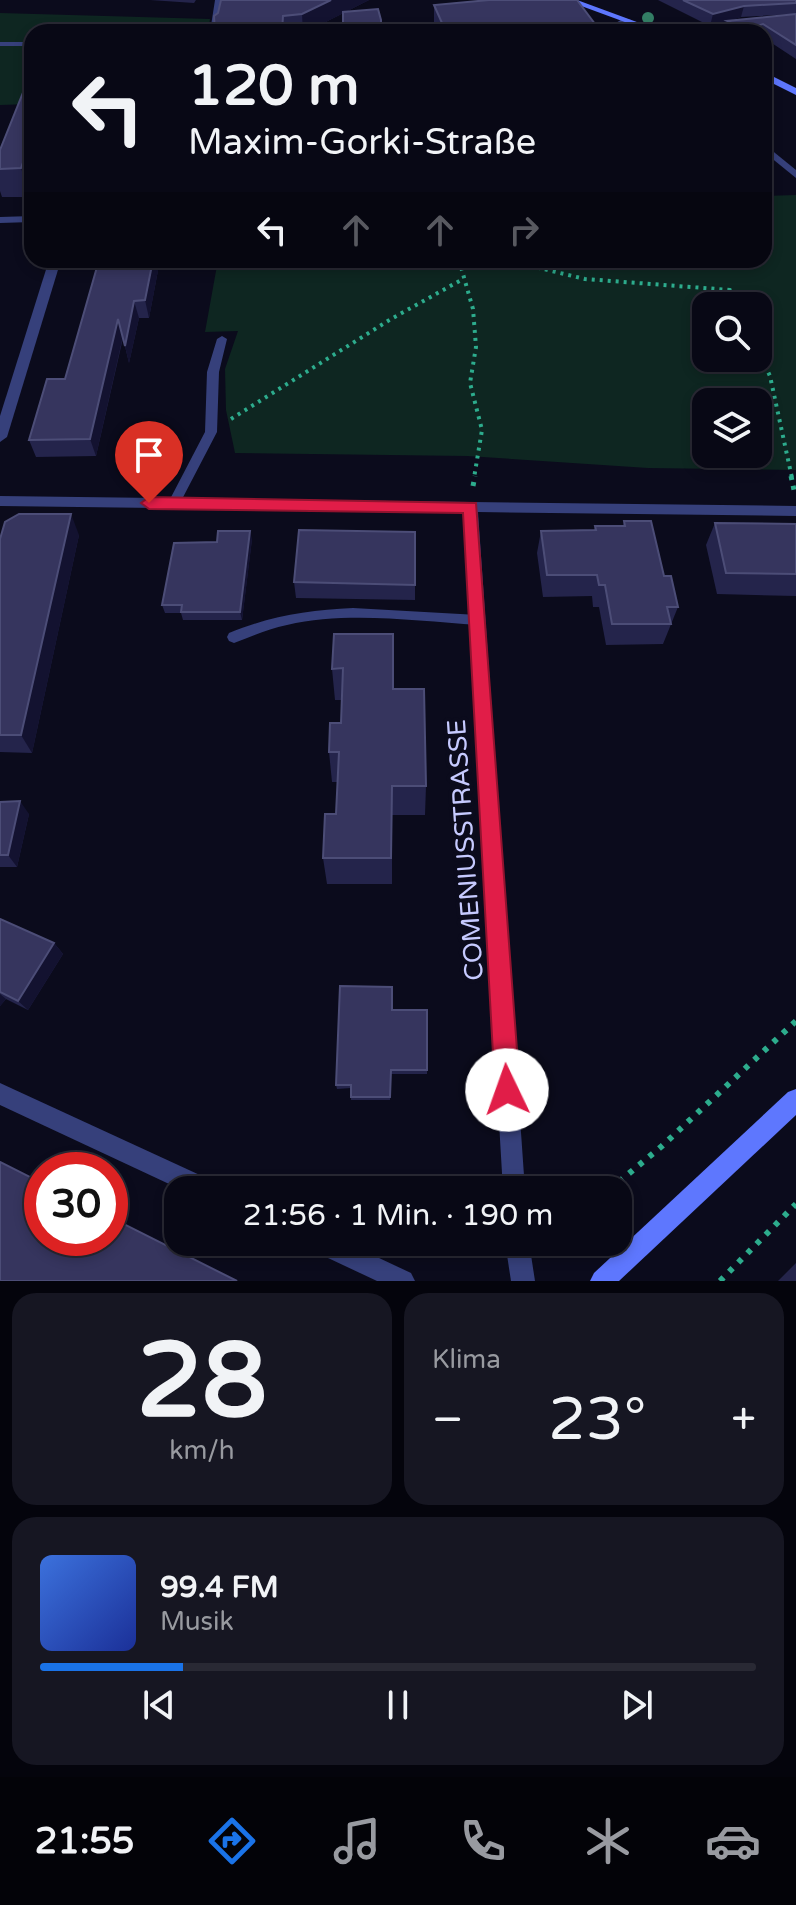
<!DOCTYPE html>
<html lang="de">
<head>
<meta charset="utf-8">
<style>
  :root { --surface:#080815; --page:#161622; --text:#f1f3f6; --muted:#989aa0; --line:#292934; --accent:#1a73e8 }
  body { margin:0; font-family:"Varela Round",sans-serif; background:var(--page); color:var(--text); height:100vh; display:flex; flex-direction:column; font-size:30px; white-space:nowrap }
  * { box-sizing:border-box; margin:0 }
  p { font-size:26px; color:var(--muted) }
  .icon { flex:none; width:44px; height:44px; fill:none; stroke:currentColor; stroke-width:2; stroke-linecap:round; stroke-linejoin:round }
  .map { position:relative; height:1281px; overflow:hidden }
  .side { display:flex; flex-direction:column; gap:12px; padding:12px; background:#04040c; flex:1 }
  .side>* { flex:none }
  .banner { position:absolute; left:24px; top:24px; width:748px; height:244px; border-radius:24px; box-shadow:0 4px 12px #0003,0 0 0 2px var(--line); background:#080815; color:var(--text); overflow:hidden }
  .controls { position:absolute; left:692px; top:292px; display:grid; gap:16px }
  .controls a { display:grid; place-items:center; width:80px; height:80px; border-radius:16px; background:var(--surface); box-shadow:0 4px 12px #0003,0 0 0 2px var(--line); font-size:40px }
  .speed { position:absolute; left:24px; top:1152px; display:flex; gap:16px; font-size:40px; font-weight:700; text-align:center }
  .speed>* { display:grid; place-content:center; width:104px; height:104px; border-radius:50%; background:var(--surface); box-shadow:0 4px 12px #0003,0 0 0 2px var(--line); line-height:1 }
  .speed .limit { border:12px solid #d22; background:#fff; color:#111 }
  .pin { position:absolute; display:grid; place-items:center; width:68px; height:68px; color:#fff; margin:-82px -34px; border-radius:50% 50% 50% 0; rotate:-45deg; box-shadow:0 0 8px #0007 }
  .pin .icon { rotate:45deg }
  .me { position:absolute; width:88px; margin:-44px; rotate:357deg; stroke-linejoin:round; filter:drop-shadow(0 0 6px #0008) }
  .turn { display:flex; align-items:center; gap:28px; height:168px; padding:0 32px; font-size:36px }
  .turn .icon { width:104px; height:104px; stroke-width:2.5 }
  .turn b { display:block; font-size:56px; line-height:68px }
  .lanes { display:flex; align-items:center; height:76px; padding:0 32px; background:#0003; justify-content:center; gap:40px; direction:ltr }
  .lanes .off { opacity:.35 }
  .big { font-size:60px; font-weight:600; line-height:1.1 }
  .side .widget { flex:1; display:flex; flex-direction:column; justify-content:center; gap:12px; min-width:0; padding:0 28px; border-radius:24px; background:var(--page) }
  .side .dial { align-items:center; gap:0 }
  .dial b { font-size:104px; line-height:1 }
  .song { display:flex; align-items:center; gap:24px }
  .cover { width:96px; height:96px; border-radius:12px; background:linear-gradient(135deg,hsl(220 70% 55%),hsl(230 70% 35%)) }
  .played { height:8px; border-radius:4px; background:linear-gradient(90deg,var(--accent) 20%,var(--line) 20%) }
  .keys { display:flex; justify-content:space-around; direction:ltr }
  .heat { display:flex; justify-content:space-between; align-items:center; font-size:44px; direction:ltr }
  .side .tiles { flex:1; display:grid; gap:12px; grid-template-columns:1fr 1fr }
  .widget:last-child { grid-column:span 2 }
  .trip { position:absolute; left:164px; top:1176px; width:468px; height:80px; border-radius:24px; background:var(--surface); box-shadow:0 4px 12px #0003,0 0 0 2px var(--line); font-weight:600; line-height:80px; text-align:center }
  .tab-bar { display:flex; height:128px; justify-content:space-around; align-items:center; background:#030308; color:var(--muted) }
  .tab-bar .icon { width:56px; height:56px }
  .tab-bar .active { color:var(--accent) }
  .tab-bar b { font-size:36px; color:var(--text) }
  .map>svg:first-child { display:block }
  .green { fill:#0e2621; fill-rule:evenodd }
  .lines { fill:none; stroke-linecap:round; stroke-linejoin:round }
  .path-far2 { stroke:#2dac8d; stroke-width:4; stroke-dasharray:3 5; stroke-linecap:butt }
  .path-far1 { stroke:#2dac8d; stroke-width:5; stroke-dasharray:4 6; stroke-linecap:butt }
  .path { stroke:#2dac8d; stroke-width:6; stroke-dasharray:5 8; stroke-linecap:butt }
  .service { fill:#36407b; fill-rule:evenodd }
  .minor { fill:#36407b; fill-rule:evenodd }
  .secondary { fill:#5e77fe; fill-rule:evenodd }
  .tree { fill:#337e65 }
  .wall { fill:#24244b; fill-rule:evenodd }
  .shaded-wall { fill:#131230 }
  .building { fill:#36355e; stroke:#4c4d77; stroke-width:2 }
  .route { fill:#e11d48; stroke:#92132f; stroke-width:2 }
  .labels { text-anchor:middle; stroke-width:8; stroke-linejoin:round; paint-order:stroke }
  .street-label { font-size:26px; fill:#c6caff; stroke:#0b0b1c }
</style>
</head>
<body>
<div class="map">
<svg width="796" height="1281" viewBox="0 0 796 1281">
  <rect width="100%" height="100%" fill="#0b0b1c"/>
  <g class="green">
    <polygon points="0,13 210,19 208,32 32,32 32,104 0,105"/>
    <path d="M796,195V470L648,468L467,456L235,453L226,410L225,369L238,331L205,332L218,260H764V196ZM758,306V358H706V306ZM706,402H758V454H706Z"/>
  </g>
  <g class="lines">
    <g class="path-far2">
      <polyline points="459,260 473,309 476,347 470,383 482,430 474,478"/>
      <polyline points="506,260 585,279 730,290 737,306"/>
      <polyline points="758,351 770,376 792,478"/>
      <polyline points="231,419 391,319 463,279"/>
    </g>
    <g class="path-far1">
      <polyline points="791,476 794,490"/>
      <polyline points="473,486 475,476"/>
    </g>
    <g class="path">
      <polyline points="609,1190 662,1146 796,1021"/>
      <polyline points="720,1281 796,1204"/>
    </g>
    <g class="service">
      <polygon points="215,0 223,0 218,32 210,32"/>
      <polygon points="624,18 631,20 611,32 601,32"/>
      <rect x="0" y="42" width="32" height="4"/>
      <polygon points="222,336 227,339 219,372 217,432 180,503 174,508 168,503 205,432 207,372 217,339"/>
      <path d="M353,608L478,615L483,616L485,620L483,624L478,625C416,621 348,611 287,625C268,629 252,636 234,643L229,641L227,637L229,633C270,616 309,610 353,608Z"/>
    </g>
    <g class="minor">
      <polygon points="747,20 750,21 750,25 716,32 699,32"/>
      <polygon points="764,144 796,170 796,178 764,152"/>
      <polygon points="32,216 32,222 0,223 0,217"/>
      <polygon points="49,260 61,260 7,437 0,442 0,416"/>
      <polygon points="0,496 796,506 796,516 478,512 525,1190 503,1190 463,512 0,506"/>
      <polygon points="0,1083 215,1182 218,1190 182,1190 0,1105"/>
      <polygon points="307,1242 345,1242 411,1273 415,1281 377,1281 311,1250"/>
      <polygon points="505,1242 529,1242 535,1281 511,1281"/>
    </g>
    <g class="secondary">
      <polygon points="565,0 577,0 664,32 652,32"/>
      <polygon points="764,72 796,88 796,95 764,79"/>
      <polygon points="796,1089 796,1115 619,1281 590,1281 594,1273 788,1092"/>
    </g>
  </g>
  <circle class="tree" cx="648" cy="18" r="6"/>
  <g class="wall">
    <polygon points="150,0 196,0 194,3"/>
    <polygon points="221,0 369,0 306,32 215,32"/>
    <path d="M658,0H796V59L764,38V32H724L727,21L710,26ZM796,14L727,21L741,17Z"/>
    <polygon points="434,5 601,32 434,32"/>
    <polygon points="32,70 30,197 2,197 0,191 0,150"/>
    <polygon points="160,260 149,318 139,318 129,363 123,338 96,456 36,457 29,440 65,379"/>
    <polygon points="624,521 664,576 678,607 663,644 606,645 599,607 593,607 592,596 543,597 537,553 541,531 594,530 595,526 623,526"/>
    <polygon points="715,523 796,524 796,596 717,594 706,545"/>
    <polygon points="415,532 415,600 296,598 294,582"/>
    <polygon points="79,535 32,753 0,752 0,539"/>
    <polygon points="252,539 242,620 183,620 181,613 165,613 162,605 217,542"/>
    <polygon points="334,634 393,689 426,786 425,815 392,815 392,884 327,884 323,858 336,814 338,782 332,782 329,752 341,723 342,700 335,700 332,669"/>
    <polygon points="0,802 29,814 17,867 0,867"/>
    <polygon points="0,919 54,943 63,954 28,1010 6,999 0,1006"/>
    <polygon points="392,1010 427,1070 427,1074 391,1074 390,1100 351,1100 351,1088 337,1089 336,1085"/>
    <polygon points="796,1263 796,1281 778,1281"/>
  </g>
  <g class="shaded-wall">
    <polygon points="331,0 369,0 306,32 303,32 302,14"/>
    <polygon points="744,6 741,17 710,26 713,14"/>
    <polygon points="763,24 760,32 745,32 746,30"/>
    <polygon points="32,137 32,189 30,197 21,168"/>
    <polygon points="153,260 160,260 149,318 145,300"/>
    <polygon points="134,301 139,318 129,363 125,346"/>
    <polygon points="118,319 123,336 96,456 90,439"/>
    <polygon points="71,514 79,535 32,753 21,735"/>
    <polygon points="250,531 252,539 242,620 240,612"/>
    <polygon points="20,801 29,814 17,867 8,855"/>
    <polygon points="54,943 63,954 28,1010 18,1001"/>
    <polygon points="0,994 6,999 0,1006"/>
  </g>
  <g class="building">
    <polygon points="221,0 331,0 302,14 283,16 282,32 215,32 214,16 218,13"/>
    <polygon points="489,0 577,0 601,32 446,32 434,5"/>
    <polygon points="683,0 796,0 796,3 744,6 713,14"/>
    <polygon points="378,9 381,20 381,32 343,32 343,12"/>
    <polygon points="796,14 796,45 763,24 746,30 727,21"/>
    <polygon points="32,70 32,137 21,168 0,169 0,150"/>
    <polygon points="99,260 153,260 145,300 134,301 125,346 118,319 90,439 29,440 47,379 65,379"/>
    <polygon points="19,514 71,514 21,735 0,735 0,539 5,522"/>
    <polygon points="624,521 651,521 664,576 671,576 678,607 667,607 671,624 612,624 605,585 599,585 597,575 547,575 541,531 596,530 595,526 625,526"/>
    <polygon points="715,523 796,524 796,574 726,573"/>
    <polygon points="299,530 415,532 415,585 294,582"/>
    <polygon points="218,531 250,531 240,612 181,612 182,605 162,605 174,543 217,542"/>
    <polygon points="334,634 393,634 393,689 424,689 426,786 392,786 391,858 323,858 325,814 336,814 339,752 329,752 330,723 341,723 343,668 332,669"/>
    <polygon points="20,801 8,855 0,855 0,802"/>
    <polygon points="0,919 54,943 18,1001 0,992"/>
    <polygon points="340,986 392,987 392,1010 427,1010 427,1070 391,1070 390,1097 351,1097 351,1085 336,1085"/>
    <polygon points="0,1162 42,1183 42,1238 110,1238 110,1217 237,1281 0,1281"/>
  </g>
  <polygon class="route" points="149,497 476,503 520,1090 516,1099 507,1102 499,1099 495,1090 463,513 149,509 141,503"/>
  <g class="labels">
    <g class="street-label">
      <text transform="translate(465 850) rotate(-94)" y="9">COMENIUSSTRASSE</text>
    </g>
  </g>
</svg>
<div class="controls">
<a><svg class="icon" aria-label="search" viewBox="0 0 24 24"><circle cx="10" cy="10" r="6"/><path d="M15 15l6 6"/></svg></a>
<a><svg class="icon" aria-label="layers" viewBox="0 0 24 24"><path d="M12 4l9 5-9 5-9-5zM3 14l9 5 9-5"/></svg></a>
</div>
<div class="speed"><div class="limit">30</div></div>
<div class="pin" style="left:149px;top:503px;background:#d93025"><svg class="icon" aria-label="arrive" viewBox="0 0 24 24"><path d="M6 21V4h12l-3 4 3 4H6"/></svg></div>
<svg class="me" style="left:507px;top:1090px" viewBox="-20 -20 40 40"><circle r="19" fill="#fff"/><path d="M0-13L10 11 0 6-10 11z" fill="#e11d48"/></svg>
<div class="trip">21:56 · 1 Min. · 190 m</div>
<div class="banner">
<div class="turn"><svg class="icon" aria-label="left" viewBox="0 0 24 24"><path d="M17 20v-9H6M10 6l-5 5 5 5"/></svg><div><b>120 m</b>Maxim-Gorki-Straße</div></div>
<div class="lanes"><svg class="icon" aria-label="left" viewBox="0 0 24 24"><path d="M17 20v-9H6M10 6l-5 5 5 5"/></svg><svg class="icon off" aria-label="ahead" viewBox="0 0 24 24"><path d="M12 20V5M6 11l6-6 6 6"/></svg><svg class="icon off" aria-label="ahead" viewBox="0 0 24 24"><path d="M12 20V5M6 11l6-6 6 6"/></svg><svg class="icon off" aria-label="right" viewBox="0 0 24 24"><path d="M7 20v-9h11M14 6l5 5-5 5"/></svg></div>
</div>
</div>
<section class="side">
<div class="tiles">
<div class="widget dial"><b>28</b><p>km/h</p></div>
<div class="widget"><p>Klima</p>
<div class="heat"><a>−</a><b class="big">23°</b><a>+</a></div>
</div>
<div class="widget">
<div class="song"><i class="cover"></i><div><b>99.4 FM</b><p>Musik</p></div></div>
<div class="played"></div>
<div class="keys"><svg class="icon" aria-label="previous" viewBox="0 0 24 24"><path d="M18 5L8 12l10 7zM5 5v14"/></svg><svg class="icon" aria-label="pause" viewBox="0 0 24 24"><path d="M8 5v14M16 5v14"/></svg><svg class="icon" aria-label="next" viewBox="0 0 24 24"><path d="M6 5l10 7-10 7zM19 5v14"/></svg></div>
</div>
</div>
</section>
<nav class="tab-bar">
<b>21:55</b>
<svg class="icon active" aria-label="directions" viewBox="0 0 24 24"><path d="M12 3l9 9-9 9-9-9zM9 14v-3h6M13 9l2 2-2 2"/></svg>
<svg class="icon" aria-label="music" viewBox="0 0 24 24"><path d="M9 18V5l10-2v13"/><circle cx="6" cy="18" r="3"/><circle cx="16" cy="16" r="3"/></svg>
<svg class="icon" aria-label="phone" viewBox="0 0 24 24"><path d="M5 4h4l2 5-3 2q2 4 5 5l2-3 5 2v4C11 20 4 13 5 4z"/></svg>
<svg class="icon" aria-label="climate" viewBox="0 0 24 24"><path d="M12 3v18M4 7l16 10M4 17L20 7"/></svg>
<svg class="icon" aria-label="car" viewBox="0 0 24 24"><path d="M5 17H2v-5l4-1 3-4h7l3 4 3 1v5h-3M9 17h6M6 11h13"/><circle cx="7" cy="17" r="2"/><circle cx="17" cy="17" r="2"/></svg>
</nav>
</body>
</html>
